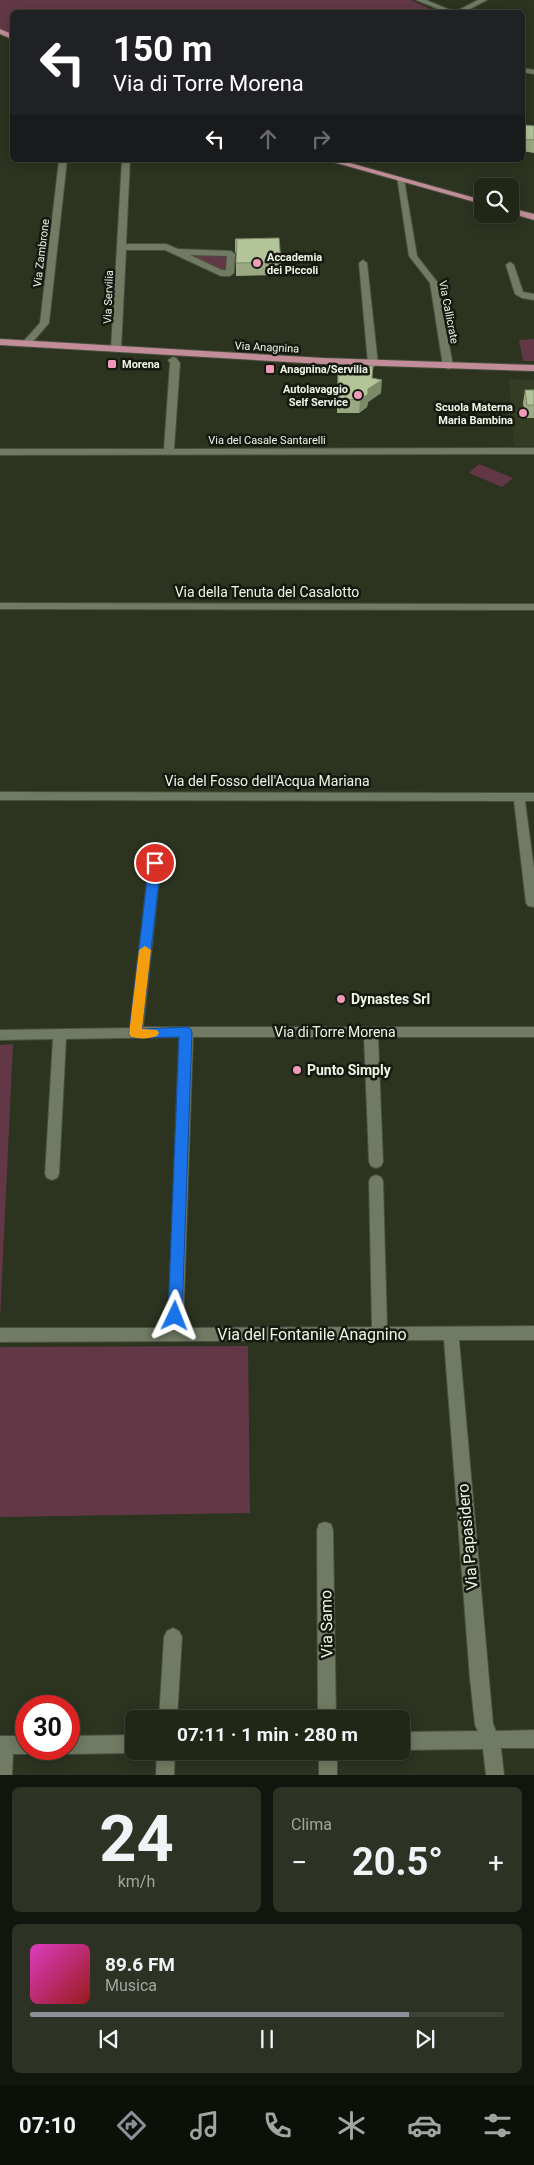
<!DOCTYPE html>
<html lang="it">
<head>
<meta charset="utf-8">
<style>
  :root { --surface:#212617; --page:#2d3224; --text:#f1f3f6; --muted:#a2a5a1; --line:#3e4336; --accent:#8c9099 }
  body { margin:0; font-family:Roboto,sans-serif; background:var(--page); color:var(--text); height:100vh; display:flex; flex-direction:column; font-size:19px; white-space:nowrap }
  * { box-sizing:border-box; margin:0 }
  p { font-size:16px; color:var(--muted) }
  .icon { flex:none; width:28px; height:28px; fill:none; stroke:currentColor; stroke-width:2; stroke-linecap:round; stroke-linejoin:round }
  .map { position:relative; height:1775px; overflow:hidden }
  .side { display:flex; flex-direction:column; gap:12px; padding:12px; background:#12150d; flex:1 }
  .side>* { flex:none }
  .top-card { position:absolute; left:10px; top:10px; width:515px; height:152px; border-radius:8px; box-shadow:0 2px 12px #0003,0 0 0 1px var(--line); background:#202124; color:#fff; overflow:hidden }
  .buttons { position:absolute; left:474px; top:178px; display:grid; gap:10px }
  .buttons a { display:grid; place-items:center; width:45px; height:45px; border-radius:8px; background:var(--surface); box-shadow:0 2px 12px #0003,0 0 0 1px var(--line); font-size:25px }
  .speed { position:absolute; left:15px; top:1695px; display:flex; gap:10px; font-size:25px; font-weight:700; text-align:center }
  .speed>* { display:grid; place-content:center; width:65px; height:65px; border-radius:50%; background:var(--surface); box-shadow:0 2px 12px #0003,0 0 0 1px var(--line); line-height:1 }
  .speed .limit { border:8px solid #d22; background:#fff; color:#111 }
  .pin { position:absolute; display:grid; place-items:center; width:42px; height:42px; color:#fff; margin:-21px; border:2px solid #fff; border-radius:50%; box-shadow:0 1px 5px #0007 }
  .me { position:absolute; width:55px; margin:-28px; rotate:2deg; stroke-linejoin:round; filter:drop-shadow(0 0 4px #0008) }
  .turn { display:flex; align-items:center; gap:18px; height:105px; padding:0 20px; font-size:22px }
  .turn .icon { width:65px; height:65px; stroke-width:2.5 }
  .turn b { display:block; font-size:35px; line-height:42px }
  .lanes { display:flex; align-items:center; height:48px; padding:0 20px; background:#0003; justify-content:center; gap:25px; direction:ltr }
  .lanes .off { opacity:.35 }
  .big { font-size:38px; font-weight:700; line-height:1.1 }
  .side .widget { flex:1; display:flex; flex-direction:column; justify-content:center; gap:8px; min-width:0; padding:0 18px; border-radius:8px; background:var(--page) }
  .side .dial { align-items:center; gap:0 }
  .dial b { font-size:65px; line-height:1 }
  .song { display:flex; align-items:center; gap:15px }
  .cover { width:60px; height:60px; border-radius:8px; background:linear-gradient(135deg,hsl(310 70% 55%),hsl(0 70% 35%)) }
  .played { height:5px; border-radius:2px; background:linear-gradient(90deg,var(--accent) 80%,var(--line) 80%) }
  .keys { display:flex; justify-content:space-around; direction:ltr }
  .heat { display:flex; justify-content:space-between; align-items:center; font-size:28px; direction:ltr }
  .side .tiles { flex:1; display:grid; gap:12px; grid-template-columns:1fr 1fr }
  .widget:last-child { grid-column:span 2 }
  .trip { position:absolute; left:125px; top:1710px; width:285px; height:50px; border-radius:8px; background:var(--surface); box-shadow:0 2px 12px #0003,0 0 0 1px var(--line); font-weight:700; line-height:50px; text-align:center }
  .menu { display:flex; height:80px; justify-content:space-around; align-items:center; background:#0d0f09; color:var(--muted) }
  .menu .icon { width:35px; height:35px }
  .menu .selected { color:var(--accent) }
  .menu b { font-size:22px; color:var(--text) }
  .map>svg:first-child { display:block }
  .built { fill:#343d23 }
  .green { fill:#623847 }
  .lines { fill:none; stroke-linecap:round; stroke-linejoin:round }
  .minor-casing { stroke:#494f3e; stroke-width:2 }
  .major-casing { stroke:#494f3e; stroke-width:2 }
  .minor { fill:#717a63; fill-rule:evenodd }
  .major { fill:#c28d98; fill-rule:evenodd }
  .wall { fill:#9aa983 }
  .shaded-wall { fill:#7d8a6a }
  .building { fill:#b3c598; stroke:#7d8a6a }
  .route { fill:#1a73e8; stroke:#114b97 }
  .slow { fill:#f59e0b }
  .poi-dot { fill:#ef9ab8; stroke:#161910; stroke-width:2 }
  .labels { text-anchor:middle; stroke-width:5; stroke-linejoin:round; paint-order:stroke }
  .far-street-label { font-size:11px; fill:#eff4e7; stroke:#161910 }
  .far-poi-label { font-size:11px; font-weight:bold; fill:#eff4e7; stroke:#161910; text-anchor:start }
  .street-label { font-size:14px; fill:#eff4e7; stroke:#161910 }
  .poi-label { font-size:14px; font-weight:bold; fill:#eff4e7; stroke:#161910; text-anchor:start }
  .near-street-label { font-size:16px; fill:#eff4e7; stroke:#161910 }
</style>
</head>
<body>
<div class="map">
<svg width="534" height="1775" viewBox="0 0 534 1775">
  <rect width="100%" height="100%" fill="#2c331f"/>
  <polygon class="built" points="509,379 534,380 534,446 514,446"/>
  <g class="green">
    <polygon points="0,0 411,0 433,10 446,12 12,12 12,39 0,34"/>
    <polygon points="196,255 226,256 227,271 222,271 195,258"/>
    <polygon points="534,339 534,361 523,361 519,340"/>
    <polygon points="479,464 513,478 502,487 469,473"/>
    <polygon points="13,1044 0,1319 0,1320 0,1045"/>
    <polygon points="248,1346 250,1513 0,1517 0,1347"/>
  </g>
  <g class="lines">
    <g class="minor-casing">
      <g id="minor">
        <polygon points="416,0 426,0 455,12 446,12"/>
        <polygon points="478,0 487,0 464,12 455,12"/>
        <polygon points="522,68 534,70 534,74 522,72"/>
        <polygon points="59,160 67,160 49,323 30,345 27,346 22,343 40,323"/>
        <path d="M122,160H130L126,244H166L178,249L231,251L235,254L234,273L230,276H221L165,250H126L121,349L116,352L111,349ZM190,255L227,256L226,270H222Z"/>
        <polygon points="397,177 404,179 417,256 438,283 453,366 451,368 448,369 443,366 430,283 409,256"/>
        <polygon points="363,260 367,263 378,364 373,367 368,364 359,263"/>
        <polygon points="510,262 514,265 523,292 534,294 534,300 522,298 515,294 506,265"/>
        <polygon points="173,357 176,358 180,363 174,449 534,448 534,454 0,455 0,449 164,449 170,363 168,360"/>
        <polygon points="0,603 534,604 534,610 0,609"/>
        <polygon points="0,792 534,793 534,801 525,801 534,869 534,907 528,906 526,903 514,801 0,800"/>
        <polygon points="155,859 161,863 143,1027 534,1027 534,1037 378,1037 383,1162 381,1166 376,1168 371,1166 369,1162 364,1037 193,1037 183,1328 372,1327 369,1181 371,1177 376,1175 381,1177 383,1181 387,1327 534,1326 534,1340 459,1340 493,1724 496,1731 534,1730 534,1748 501,1748 504,1775 486,1775 483,1749 401,1750 401,1732 478,1731 475,1725 470,1679 444,1340 0,1342 0,1328 168,1328 179,1037 66,1039 59,1174 57,1178 52,1180 47,1178 45,1174 53,1039 0,1040 0,1030 130,1028 149,863"/>
        <polygon points="325,1522 331,1524 333,1530 336,1719 318,1719 317,1530 319,1524"/>
        <polygon points="173,1628 179,1631 182,1637 177,1719 159,1719 164,1637 167,1631"/>
        <polygon points="134,1735 134,1751 138,1751 134,1753 69,1754 62,1749 69,1749 69,1736"/>
        <polygon points="0,1736 26,1736 26,1749 33,1749 26,1754 13,1754 12,1775 0,1775"/>
        <polygon points="157,1751 175,1751 174,1775 156,1775"/>
        <rect x="319" y="1751" width="18" height="24"/>
      </g>
    </g>
    <g class="major-casing">
      <g id="major">
        <polygon points="0,29 12,34 12,39 0,34"/>
        <polygon points="326,160 339,160 482,200 482,204"/>
        <polygon points="510,208 534,214 534,220 510,213"/>
        <polygon points="0,339 323,358 534,365 534,371 323,364 0,345"/>
      </g>
    </g>
    <use href="#minor" class="minor"/>
    <use href="#major" class="major"/>
  </g>
  <g class="wall">
    <polygon points="534,126 534,153 522,151 522,128"/>
    <polygon points="235,239 281,262 280,275 236,276 236,253 235,252"/>
    <polygon points="338,365 372,378 381,393 368,402 367,407 359,413 337,413"/>
    <polygon points="525,390 534,390 534,418 525,418 523,403"/>
  </g>
  <polygon class="shaded-wall" points="382,380 381,393 368,402 367,407 359,413 360,400 368,389"/>
  <g class="building">
    <polygon points="524,125 534,126 534,140 522,139 522,128"/>
    <polygon points="279,238 281,262 236,263 237,241 235,239"/>
    <polygon points="338,365 373,366 372,378 382,380 368,389 368,394 360,400 338,399"/>
    <polygon points="525,390 534,390 534,405 527,405"/>
  </g>
  <polygon class="route" points="155,859 161,863 142,1029 186,1027 190,1028 192,1032 182,1316 180,1320 175,1322 171,1320 168,1316 179,1037 136,1038 131,1037 129,1034 149,863"/>
  <path class="slow" d="M145,946L151,950L142,1029L157,1030L159,1033L157,1036C149,1039 139,1039 131,1037L129,1034L139,950Z"/>
  <g class="poi-dot">
    <circle cx="257" cy="263" r="5"/>
    <rect x="107" y="359" width="10" height="10" rx="2.5"/>
    <rect x="265" y="364" width="10" height="10" rx="2.5"/>
    <circle cx="358" cy="395" r="5"/>
    <circle cx="523" cy="413" r="5"/>
    <circle cx="341" cy="999" r="5"/>
    <circle cx="297" cy="1070" r="5"/>
  </g>
  <g class="labels">
    <g class="far-street-label">
      <text transform="translate(41 253) rotate(-83)" y="4">Via Zambrone</text>
      <text transform="translate(108 297) rotate(-88)" y="4">Via Servilia</text>
      <text transform="translate(449 312) rotate(79)" y="4">Via Callicrate</text>
      <text transform="translate(267 347) rotate(3)" y="4">Via Anagnina</text>
      <text x="267" y="444">Via del Casale Santarelli</text>
    </g>
    <g class="far-poi-label">
      <text x="267" y="261">Accademia<tspan x="267" dy="13">dei Piccoli</tspan></text>
      <text x="122" y="368">Morena</text>
      <text x="280" y="373">Anagnina/Servilia</text>
      <text x="348" y="393" text-anchor="end">Autolavaggio<tspan x="348" dy="13">Self Service</tspan></text>
      <text x="513" y="411" text-anchor="end">Scuola Materna<tspan x="513" dy="13">Maria Bambina</tspan></text>
    </g>
    <g class="street-label">
      <text x="267" y="597">Via della Tenuta del Casalotto</text>
      <text x="267" y="786">Via del Fosso dell'Acqua Mariana</text>
      <text x="335" y="1037">Via di Torre Morena</text>
    </g>
    <g class="poi-label">
      <text x="351" y="1004">Dynastes Srl</text>
      <text x="307" y="1075">Punto Simply</text>
    </g>
    <g class="near-street-label">
      <text x="312" y="1340">Via del Fontanile Anagnino</text>
      <text transform="translate(467 1537) rotate(-95)" y="6">Via Papasidero</text>
      <text transform="translate(326 1624) rotate(-91)" y="6">Via Samo</text>
    </g>
  </g>
</svg>
<div class="buttons">
<a><svg class="icon" aria-label="search" viewBox="0 0 24 24"><circle cx="10" cy="10" r="6"/><path d="M15 15l6 6"/></svg></a>
</div>
<div class="speed"><div class="limit">30</div></div>
<div class="pin" style="left:155px;top:863px;background:#d93025"><svg class="icon" aria-label="arrive" viewBox="0 0 24 24"><path d="M6 21V4h12l-3 4 3 4H6"/></svg></div>
<svg class="me" style="left:175px;top:1316px" viewBox="-20 -20 40 40"><path d="M0-17L14 15 0 8-14 15z" fill="#1a73e8" stroke="#fff" stroke-width="4"/></svg>
<div class="trip">07:11 · 1 min · 280 m</div>
<div class="top-card">
<div class="turn"><svg class="icon" aria-label="left" viewBox="0 0 24 24"><path d="M17 20v-9H6M10 6l-5 5 5 5"/></svg><div><b>150 m</b>Via di Torre Morena</div></div>
<div class="lanes"><svg class="icon" aria-label="left" viewBox="0 0 24 24"><path d="M17 20v-9H6M10 6l-5 5 5 5"/></svg><svg class="icon off" aria-label="ahead" viewBox="0 0 24 24"><path d="M12 20V5M6 11l6-6 6 6"/></svg><svg class="icon off" aria-label="right" viewBox="0 0 24 24"><path d="M7 20v-9h11M14 6l5 5-5 5"/></svg></div>
</div>
</div>
<section class="side">
<div class="tiles">
<div class="widget dial"><b>24</b><p>km/h</p></div>
<div class="widget"><p>Clima</p>
<div class="heat"><a>−</a><b class="big">20.5°</b><a>+</a></div>
</div>
<div class="widget">
<div class="song"><i class="cover"></i><div><b>89.6 FM</b><p>Musica</p></div></div>
<div class="played"></div>
<div class="keys"><svg class="icon" aria-label="previous" viewBox="0 0 24 24"><path d="M18 5L8 12l10 7zM5 5v14"/></svg><svg class="icon" aria-label="pause" viewBox="0 0 24 24"><path d="M8 5v14M16 5v14"/></svg><svg class="icon" aria-label="next" viewBox="0 0 24 24"><path d="M6 5l10 7-10 7zM19 5v14"/></svg></div>
</div>
</div>
</section>
<nav class="menu">
<b>07:10</b>
<svg class="icon selected" aria-label="directions" viewBox="0 0 24 24"><path d="M12 3l9 9-9 9-9-9zM9 14v-3h6M13 9l2 2-2 2"/></svg>
<svg class="icon" aria-label="music" viewBox="0 0 24 24"><path d="M9 18V5l10-2v13"/><circle cx="6" cy="18" r="3"/><circle cx="16" cy="16" r="3"/></svg>
<svg class="icon" aria-label="phone" viewBox="0 0 24 24"><path d="M5 4h4l2 5-3 2q2 4 5 5l2-3 5 2v4C11 20 4 13 5 4z"/></svg>
<svg class="icon" aria-label="climate" viewBox="0 0 24 24"><path d="M12 3v18M4 7l16 10M4 17L20 7"/></svg>
<svg class="icon" aria-label="car" viewBox="0 0 24 24"><path d="M5 17H2v-5l4-1 3-4h7l3 4 3 1v5h-3M9 17h6M6 11h13"/><circle cx="7" cy="17" r="2"/><circle cx="17" cy="17" r="2"/></svg>
<svg class="icon" aria-label="filters" viewBox="0 0 24 24"><path d="M4 7h16M4 17h16"/><circle cx="9" cy="7" r="2"/><circle cx="15" cy="17" r="2"/></svg>
</nav>
</body>
</html>
